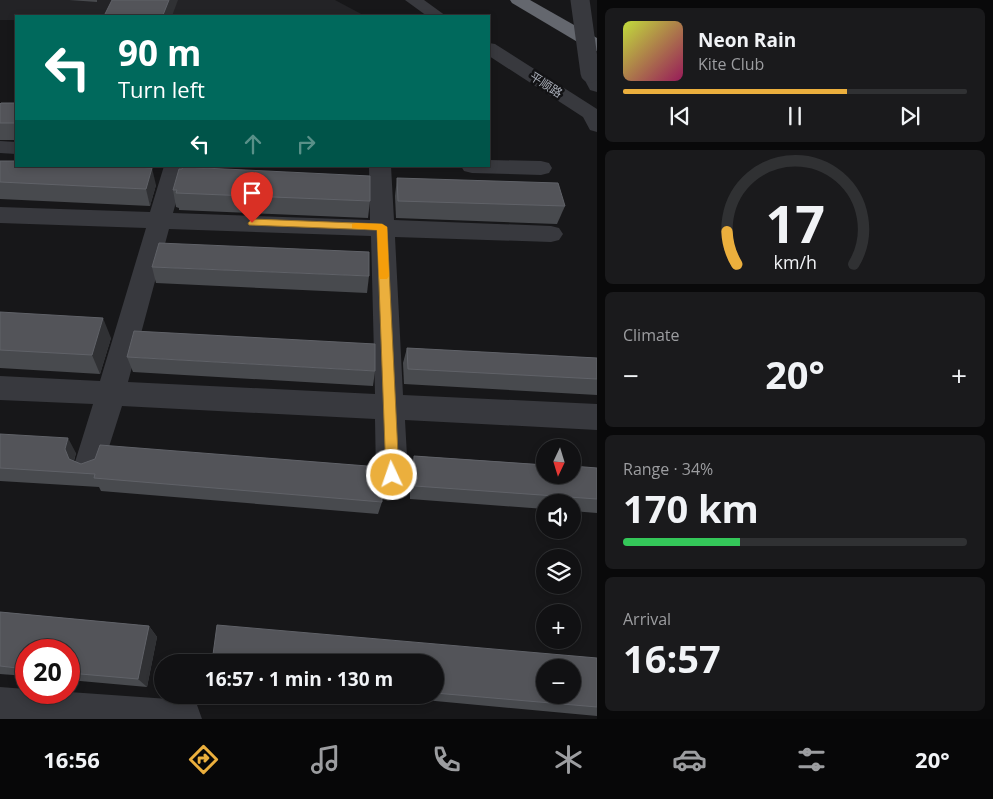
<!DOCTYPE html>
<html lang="en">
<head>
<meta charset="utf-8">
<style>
  :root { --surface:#111113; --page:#1a1a1c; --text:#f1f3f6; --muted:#9c9da0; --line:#303133; --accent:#ebaf3d }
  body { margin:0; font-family:"Open Sans","Noto Sans SC",sans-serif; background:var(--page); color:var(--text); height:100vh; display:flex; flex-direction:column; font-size:19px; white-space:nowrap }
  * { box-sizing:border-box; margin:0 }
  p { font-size:16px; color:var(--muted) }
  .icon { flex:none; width:28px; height:28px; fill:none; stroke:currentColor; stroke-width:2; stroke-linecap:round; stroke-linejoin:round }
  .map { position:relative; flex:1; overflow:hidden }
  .panel { display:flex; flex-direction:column; gap:8px; padding:8px; background:#09090a; width:396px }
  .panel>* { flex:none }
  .top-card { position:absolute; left:15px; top:15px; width:475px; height:152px; border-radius:0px; box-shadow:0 2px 8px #0003,0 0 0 1px var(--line); background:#00695c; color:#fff; overflow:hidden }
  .needle { width:32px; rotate:184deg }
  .fabs { position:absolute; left:536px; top:439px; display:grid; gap:10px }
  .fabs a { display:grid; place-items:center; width:45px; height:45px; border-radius:50%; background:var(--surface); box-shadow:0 2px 8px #0003,0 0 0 1px var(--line); font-size:25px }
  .speed { position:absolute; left:15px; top:639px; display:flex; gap:10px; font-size:25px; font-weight:700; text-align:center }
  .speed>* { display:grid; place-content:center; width:65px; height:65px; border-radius:50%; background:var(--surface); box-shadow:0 2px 8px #0003,0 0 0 1px var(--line); line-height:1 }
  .speed .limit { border:8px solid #d22; background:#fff; color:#111 }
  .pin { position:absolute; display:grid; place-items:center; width:42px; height:42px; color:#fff; margin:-51px -21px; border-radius:50% 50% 50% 0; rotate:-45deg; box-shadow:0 0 5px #0007 }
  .pin .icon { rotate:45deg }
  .me { position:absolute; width:55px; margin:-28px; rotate:357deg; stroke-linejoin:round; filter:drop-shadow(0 0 4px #0008) }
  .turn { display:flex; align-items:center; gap:18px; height:105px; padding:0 20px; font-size:22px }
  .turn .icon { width:65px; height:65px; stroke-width:2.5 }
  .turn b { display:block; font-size:35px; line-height:42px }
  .lanes { display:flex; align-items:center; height:48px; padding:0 20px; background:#0003; justify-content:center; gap:25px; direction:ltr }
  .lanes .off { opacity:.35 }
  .big { font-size:38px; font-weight:700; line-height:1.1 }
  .panel .card { flex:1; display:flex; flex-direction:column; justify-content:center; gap:8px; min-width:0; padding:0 18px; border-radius:8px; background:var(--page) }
  .panel .dial { align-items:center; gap:0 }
  .dial svg { height:130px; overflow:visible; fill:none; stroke:var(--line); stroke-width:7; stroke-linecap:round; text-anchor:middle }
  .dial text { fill:var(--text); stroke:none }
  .song { display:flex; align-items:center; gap:15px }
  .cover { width:60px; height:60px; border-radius:8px; background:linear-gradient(135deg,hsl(70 70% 55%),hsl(330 70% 35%)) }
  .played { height:5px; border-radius:2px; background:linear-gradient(90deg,var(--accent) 65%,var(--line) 65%) }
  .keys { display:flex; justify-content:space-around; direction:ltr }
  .heat { display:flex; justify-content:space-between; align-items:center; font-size:28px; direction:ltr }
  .charge { height:8px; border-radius:4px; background:linear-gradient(90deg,#34c759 34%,var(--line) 0) }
  .trip { position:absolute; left:154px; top:654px; width:290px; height:50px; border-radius:25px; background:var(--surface); box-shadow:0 2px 8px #0003,0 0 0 1px var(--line); font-weight:700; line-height:50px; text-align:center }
  .tabs { display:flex; height:80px; justify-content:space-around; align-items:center; background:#070708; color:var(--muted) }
  .tabs .icon { width:35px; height:35px }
  .tabs .on { color:var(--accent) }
  .tabs b { font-size:22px; color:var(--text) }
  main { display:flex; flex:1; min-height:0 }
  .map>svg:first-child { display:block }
  .built { fill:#232326 }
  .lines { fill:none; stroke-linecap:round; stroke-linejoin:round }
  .minor { fill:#38393e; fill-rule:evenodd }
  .highway { fill:#64676e; fill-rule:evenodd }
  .minor-bridge { stroke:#38393e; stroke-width:19 }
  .wall { fill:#484a4e }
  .shaded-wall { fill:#303134 }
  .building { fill:#535459; stroke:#606268; fill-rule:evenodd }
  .route { fill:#ebaf3d; stroke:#997228 }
  .slow { fill:#f59e0b }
  .labels { text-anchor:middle; stroke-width:5; stroke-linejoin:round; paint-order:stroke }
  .far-street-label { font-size:12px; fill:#a9aeb8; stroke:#121214 }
</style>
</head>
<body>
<main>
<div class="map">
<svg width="597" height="719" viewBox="0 0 597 719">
  <rect width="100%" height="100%" fill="#171719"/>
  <polygon class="built" points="0,0 335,0 365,16 16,16 16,20 0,20"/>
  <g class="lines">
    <g class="minor">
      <polygon points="405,0 424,0 446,16 427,16"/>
      <polygon points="489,43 495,44 597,109 597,132 590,130 583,117 489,56"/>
      <polygon points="590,67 597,69 597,92 590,90 581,73 583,69"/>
      <polygon points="0,141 16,142 16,154 0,153"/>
      <polygon points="489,160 541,161 549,163 552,168 549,173 541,175 472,173 464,171 461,166 489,166"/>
      <path d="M164,166H186L173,213L370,220L369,166H391L394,220L551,226L559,228L563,234L559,240L551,242L395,237L403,395L597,404V430L405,420L408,475L403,485L392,489L381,485L376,475L375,419L122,406L101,472L90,476L79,472L75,462L93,404L0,400V376L100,381L146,228L0,223V207L150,212ZM169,229L371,236L375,394L128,382Z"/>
      <polygon points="0,687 26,689 26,692 69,692 183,700 197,705 202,719 0,719"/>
    </g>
    <polygon class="highway" points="510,0 530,0 597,38 597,51 591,50 512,3"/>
    <polyline class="minor-bridge" points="580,0 590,73"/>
  </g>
  <g class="wall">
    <polygon points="69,0 97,0 97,2"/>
    <polygon points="16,103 16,140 0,140 0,104"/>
    <polygon points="0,161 156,185 150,206 0,199"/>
    <polygon points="397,178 565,206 557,224 396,218 395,196"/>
    <polygon points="173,190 370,201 368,218 179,210 179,208 176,207"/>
    <polygon points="152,267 369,276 367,293 156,283"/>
    <polygon points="0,312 111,338 100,374 0,368"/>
    <polygon points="407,348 597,358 597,395 404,384 403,363"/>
    <polygon points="127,357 375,371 373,386 133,372"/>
    <polygon points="0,434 76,453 74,461 81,464 382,502 378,514 101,491 99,487 0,481"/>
    <polygon points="414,456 597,468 597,513 572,511 572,502 545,502 545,509 410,499 410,469"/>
    <polygon points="0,612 149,626 157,637 147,687 69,680 69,650 26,650 26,676 0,674"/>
    <polygon points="597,658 597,716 371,695 435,695 435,662"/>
  </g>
  <g class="shaded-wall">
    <polygon points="169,0 178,0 172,16 163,15"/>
    <polygon points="152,168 156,185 150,206 146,189"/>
    <polygon points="103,318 111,338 100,374 92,355"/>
    <polygon points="68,438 76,453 73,463 69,459 65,449"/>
    <polygon points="149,626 157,637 147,687 138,679"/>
  </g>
  <g class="building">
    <polygon points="112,0 169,0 163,15 203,16 104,16"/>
    <polygon points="1,103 16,103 16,123 0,123 0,104"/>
    <polygon points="0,161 16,161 16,166 117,166 152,168 146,189 0,182"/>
    <polygon points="183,167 370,176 370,201 176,193 177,190 173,190 179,169 182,169"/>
    <polygon points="397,178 558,183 565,206 398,201"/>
    <polygon points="159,243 369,252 369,276 152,267"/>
    <polygon points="0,312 103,318 92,355 0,350"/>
    <polygon points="134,331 375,344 375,371 127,357"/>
    <polygon points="407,348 597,358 597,379 408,369"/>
    <polygon points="0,434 68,438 65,449 69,459 81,464 95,459 100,445 380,467 382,472 382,502 94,478 95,474 0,468"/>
    <polygon points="414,456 545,465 545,475 572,475 572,466 597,468 597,499 415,486"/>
    <polygon points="0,612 149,626 138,679 69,673 69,650 26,650 26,669 0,666"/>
    <path d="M217,625L597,658V707L435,693V662H212ZM545,668H572V695H545Z"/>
  </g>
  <polygon class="route" points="252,219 382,224 387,227 399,475 397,479 392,481 388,479 386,475 377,230 249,225 248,223"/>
  <polygon class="slow" points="356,223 382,224 387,227 389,276 387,279 380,279 379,276 377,230 352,228 352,224"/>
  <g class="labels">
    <g class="far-street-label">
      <text transform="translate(546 85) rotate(33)" y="4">平顺路</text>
    </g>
  </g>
</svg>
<div class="fabs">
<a><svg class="needle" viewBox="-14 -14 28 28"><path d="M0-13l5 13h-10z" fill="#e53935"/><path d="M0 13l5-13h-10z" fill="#9c9da0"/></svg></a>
<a><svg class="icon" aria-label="sound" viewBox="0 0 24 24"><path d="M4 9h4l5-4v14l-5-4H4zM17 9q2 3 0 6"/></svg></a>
<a><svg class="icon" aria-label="layers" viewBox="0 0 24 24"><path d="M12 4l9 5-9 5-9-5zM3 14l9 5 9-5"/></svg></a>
<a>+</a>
<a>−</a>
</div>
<div class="speed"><div class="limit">20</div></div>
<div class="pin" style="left:252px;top:223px;background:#d93025"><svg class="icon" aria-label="arrive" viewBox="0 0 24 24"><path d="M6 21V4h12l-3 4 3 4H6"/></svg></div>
<svg class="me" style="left:392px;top:475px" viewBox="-20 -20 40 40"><circle r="17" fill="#ebaf3d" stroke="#fff" stroke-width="3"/><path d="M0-11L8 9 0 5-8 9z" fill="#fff"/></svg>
<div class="trip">16:57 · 1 min · 130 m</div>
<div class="top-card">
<div class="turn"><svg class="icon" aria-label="left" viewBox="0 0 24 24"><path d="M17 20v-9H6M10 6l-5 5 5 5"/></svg><div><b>90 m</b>Turn left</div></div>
<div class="lanes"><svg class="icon" aria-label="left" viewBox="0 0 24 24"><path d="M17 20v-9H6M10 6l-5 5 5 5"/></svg><svg class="icon off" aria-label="ahead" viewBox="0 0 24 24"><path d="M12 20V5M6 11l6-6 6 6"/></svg><svg class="icon off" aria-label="right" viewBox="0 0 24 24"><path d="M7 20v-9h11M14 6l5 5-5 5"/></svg></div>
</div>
</div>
<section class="panel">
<div class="card">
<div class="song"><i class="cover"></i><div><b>Neon Rain</b><p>Kite Club</p></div></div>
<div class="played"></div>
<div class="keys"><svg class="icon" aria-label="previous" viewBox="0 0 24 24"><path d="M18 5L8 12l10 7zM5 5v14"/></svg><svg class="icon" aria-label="pause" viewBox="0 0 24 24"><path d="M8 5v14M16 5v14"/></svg><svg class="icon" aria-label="next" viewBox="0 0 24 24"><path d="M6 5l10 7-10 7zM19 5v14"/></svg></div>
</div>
<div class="card dial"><svg viewBox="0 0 100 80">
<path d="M14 69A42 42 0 1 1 86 69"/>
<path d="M14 69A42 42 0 0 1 8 49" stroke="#ebaf3d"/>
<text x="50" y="56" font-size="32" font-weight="700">17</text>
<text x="50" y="72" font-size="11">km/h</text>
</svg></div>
<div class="card"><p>Climate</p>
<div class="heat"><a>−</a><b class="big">20°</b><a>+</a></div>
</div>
<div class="card"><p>Range · 34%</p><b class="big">170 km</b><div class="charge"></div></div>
<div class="card"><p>Arrival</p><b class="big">16:57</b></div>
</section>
</main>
<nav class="tabs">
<b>16:56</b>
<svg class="icon on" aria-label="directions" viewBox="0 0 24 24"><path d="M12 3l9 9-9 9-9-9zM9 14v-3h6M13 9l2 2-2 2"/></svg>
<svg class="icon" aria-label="music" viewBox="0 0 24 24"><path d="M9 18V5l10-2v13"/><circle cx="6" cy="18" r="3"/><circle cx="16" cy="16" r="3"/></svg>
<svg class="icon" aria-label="phone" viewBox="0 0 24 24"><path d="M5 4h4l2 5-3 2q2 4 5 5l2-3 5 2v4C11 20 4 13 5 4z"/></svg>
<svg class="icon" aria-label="climate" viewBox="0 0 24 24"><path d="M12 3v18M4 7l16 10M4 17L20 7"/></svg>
<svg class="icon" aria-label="car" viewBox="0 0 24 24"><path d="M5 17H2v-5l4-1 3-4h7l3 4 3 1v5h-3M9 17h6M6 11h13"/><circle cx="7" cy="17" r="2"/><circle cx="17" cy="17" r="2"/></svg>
<svg class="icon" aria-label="filters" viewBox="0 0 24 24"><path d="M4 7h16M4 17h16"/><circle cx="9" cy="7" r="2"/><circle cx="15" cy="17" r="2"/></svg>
<b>20°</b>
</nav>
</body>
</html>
